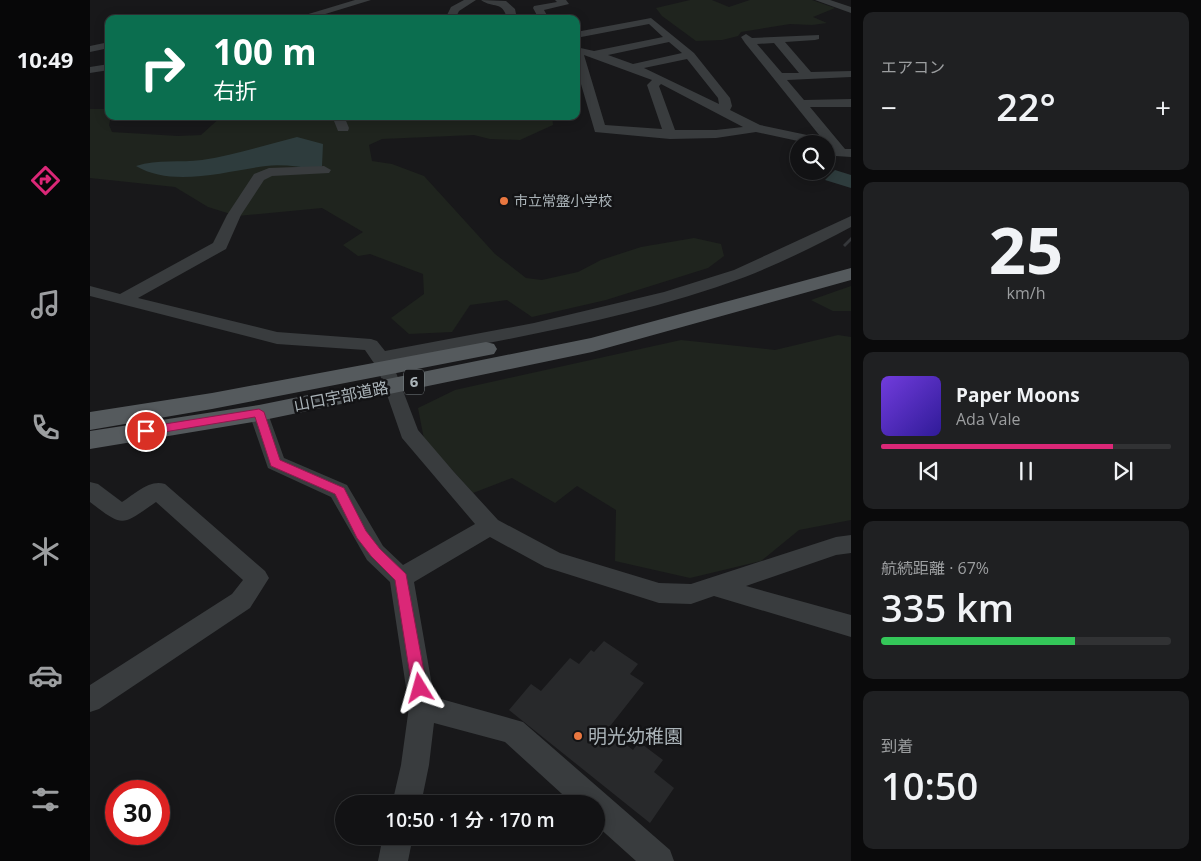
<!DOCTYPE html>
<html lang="ja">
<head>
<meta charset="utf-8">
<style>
  :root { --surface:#121214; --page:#1f2022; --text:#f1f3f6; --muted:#9c9ea0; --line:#313234; --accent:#db2777 }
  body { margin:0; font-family:"Open Sans","Noto Sans JP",sans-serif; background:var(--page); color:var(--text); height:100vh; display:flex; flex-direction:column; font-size:19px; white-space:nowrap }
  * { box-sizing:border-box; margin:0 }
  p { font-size:16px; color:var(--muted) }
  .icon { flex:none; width:28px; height:28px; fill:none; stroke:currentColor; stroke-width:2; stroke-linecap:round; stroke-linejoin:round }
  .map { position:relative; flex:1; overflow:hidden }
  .drawer { display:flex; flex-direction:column; gap:12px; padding:12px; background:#0a0a0b; width:350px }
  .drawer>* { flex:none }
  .banner { position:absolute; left:15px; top:15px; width:475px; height:105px; border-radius:10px; box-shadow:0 2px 12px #0003,0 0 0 1px var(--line); background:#0b6e4f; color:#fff; overflow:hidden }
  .buttons { position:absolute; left:700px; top:135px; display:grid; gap:10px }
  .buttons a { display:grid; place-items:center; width:45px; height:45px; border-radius:50%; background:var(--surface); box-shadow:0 2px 12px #0003,0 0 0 1px var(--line); font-size:25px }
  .speed { position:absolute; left:15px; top:780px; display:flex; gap:10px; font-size:25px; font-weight:700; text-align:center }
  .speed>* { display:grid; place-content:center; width:65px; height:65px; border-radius:50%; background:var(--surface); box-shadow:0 2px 12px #0003,0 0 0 1px var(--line); line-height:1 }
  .speed .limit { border:8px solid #d22; background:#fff; color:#111 }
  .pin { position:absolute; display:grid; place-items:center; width:42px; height:42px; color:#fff; margin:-21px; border:2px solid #fff; border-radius:50%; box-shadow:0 1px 5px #0007 }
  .me { position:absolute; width:55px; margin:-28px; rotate:352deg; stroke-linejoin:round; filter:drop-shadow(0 0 4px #0008) }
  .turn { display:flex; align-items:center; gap:18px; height:105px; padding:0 25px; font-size:22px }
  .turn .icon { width:65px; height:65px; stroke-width:2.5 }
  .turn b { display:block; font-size:35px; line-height:42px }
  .big { font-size:38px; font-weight:600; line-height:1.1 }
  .drawer .card { flex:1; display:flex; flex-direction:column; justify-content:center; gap:8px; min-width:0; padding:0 18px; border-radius:10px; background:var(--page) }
  .drawer .dial { align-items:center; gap:0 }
  .dial b { font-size:65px; line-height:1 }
  .song { display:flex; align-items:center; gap:15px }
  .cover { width:60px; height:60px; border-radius:8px; background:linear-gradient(135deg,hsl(260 70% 55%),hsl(250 70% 35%)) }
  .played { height:5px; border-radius:2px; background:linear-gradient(90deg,var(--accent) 80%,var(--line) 80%) }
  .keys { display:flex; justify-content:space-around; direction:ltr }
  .heat { display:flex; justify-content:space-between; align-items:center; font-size:28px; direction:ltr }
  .charge { height:8px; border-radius:4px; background:linear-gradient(90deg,#34c759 67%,var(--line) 0) }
  .trip { position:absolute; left:245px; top:795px; width:270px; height:50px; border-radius:25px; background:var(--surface); box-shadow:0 2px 12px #0003,0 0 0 1px var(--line); font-weight:600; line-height:50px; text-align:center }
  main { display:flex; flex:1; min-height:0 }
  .menu { display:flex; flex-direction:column; width:90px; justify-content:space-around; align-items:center; background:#070708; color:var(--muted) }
  .menu .icon { width:35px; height:35px }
  .menu .active { color:var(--accent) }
  .menu b { font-size:22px; color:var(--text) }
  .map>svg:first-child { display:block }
  .green { fill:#1f241e }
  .water { fill:#2e3c3d }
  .building { fill:#28292b }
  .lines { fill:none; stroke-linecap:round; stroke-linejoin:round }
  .minor-tunnel { stroke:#35373a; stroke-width:17; stroke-dasharray:17 9; stroke-linecap:butt }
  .minor { fill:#393c3e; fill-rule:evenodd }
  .major { fill:#555a5d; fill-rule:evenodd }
  .route { fill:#db2777; stroke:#8e194d }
  .poi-dot { fill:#e97740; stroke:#131315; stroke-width:2 }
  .labels { text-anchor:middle; stroke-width:5; stroke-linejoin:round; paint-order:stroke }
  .far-poi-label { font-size:14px; fill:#abb4b9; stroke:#131315; text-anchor:start }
  .shield { fill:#131315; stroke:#7d8488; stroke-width:1 }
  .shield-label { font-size:15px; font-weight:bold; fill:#abb4b9 }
  .street-label { font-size:16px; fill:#abb4b9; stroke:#131315 }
  .near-poi-label { font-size:19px; fill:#abb4b9; stroke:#131315; text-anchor:start }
</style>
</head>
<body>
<main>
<nav class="menu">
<b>10:49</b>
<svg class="icon active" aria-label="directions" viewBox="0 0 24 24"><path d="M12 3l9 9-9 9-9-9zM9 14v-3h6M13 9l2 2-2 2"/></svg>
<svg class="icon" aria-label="music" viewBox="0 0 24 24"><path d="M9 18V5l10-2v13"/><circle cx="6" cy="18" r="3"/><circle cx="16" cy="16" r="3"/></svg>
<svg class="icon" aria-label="phone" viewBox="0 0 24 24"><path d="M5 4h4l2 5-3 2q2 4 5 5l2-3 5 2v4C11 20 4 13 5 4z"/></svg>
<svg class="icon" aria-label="climate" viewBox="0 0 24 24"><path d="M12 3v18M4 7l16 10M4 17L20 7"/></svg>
<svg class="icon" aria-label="car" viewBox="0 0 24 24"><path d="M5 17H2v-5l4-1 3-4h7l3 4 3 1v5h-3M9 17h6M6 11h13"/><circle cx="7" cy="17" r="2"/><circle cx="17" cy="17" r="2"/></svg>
<svg class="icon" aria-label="filters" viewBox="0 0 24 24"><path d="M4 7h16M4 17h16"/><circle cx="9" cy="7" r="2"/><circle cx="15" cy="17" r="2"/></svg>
</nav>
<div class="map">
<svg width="761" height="861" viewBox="0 0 761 861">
  <rect width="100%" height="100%" fill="#18181a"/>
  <g class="green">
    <polygon points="600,0 622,0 639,7 660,0 722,0 745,8 723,17 737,23 722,25 700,24 651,32 648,36 632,40 606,41 572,16 566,8"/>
    <path d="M0,109H19V116H21L19,125L22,132L88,136L111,135L132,116H321C347,125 372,118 398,116C419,115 441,116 462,116L463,125L430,140L400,139L384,135L292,139L279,145L282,161L302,164L334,176L405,254L436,278L452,280L488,272L511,260L551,247L604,238L631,244L634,256L618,268L516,300L442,317L417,300L380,305L362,332L319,334L301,318L334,294L333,274L280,254L268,256L253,245L273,232L232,208L147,216L118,207L85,187L0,178Z"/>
    <polygon points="761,286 761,311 743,311 721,300"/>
    <polygon points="748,335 761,337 761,520 709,530 671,561 600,578 525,561 526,510 487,486 465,503 422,478 383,493 334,439 328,408 365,390 591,340 685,350"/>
  </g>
  <g class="water">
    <path d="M207,137L233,144L232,166L226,169C210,167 192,164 176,166C136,171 83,188 46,166C68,159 90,163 112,160C144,155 175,145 207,137Z"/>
    <polygon points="745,170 761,175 761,188 735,180"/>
  </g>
  <polygon class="building" points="514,641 548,664 540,674 554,683 517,730 543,750 549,742 573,760 564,772 584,788 560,823 419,710 441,684 451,691 480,658 489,664 501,650 504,652"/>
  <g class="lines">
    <polyline class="minor-tunnel" points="759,239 761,241"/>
    <g class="minor">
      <polygon points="265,0 281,0 219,19 202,19"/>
      <polygon points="374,0 386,0 369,11 365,19 355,19 361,7"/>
      <path d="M391,0L416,1L425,9L427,19H417C413,0 403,9 391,0Z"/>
      <polygon points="465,0 476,0 479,4 454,10 459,19 449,19 443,8 444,6 467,2"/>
      <polygon points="725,0 740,0 761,7 761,13"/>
      <path d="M561,18L604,53L640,98L642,106L640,110L670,125L717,135L724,144H710L708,141L666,132L626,138L580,139L505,132L486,67V47L504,51L573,37L559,24L486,38V32ZM579,42L592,53L543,64L518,55ZM494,55L562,80L557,85L572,129L515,125ZM597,59L628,98L629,104L554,68ZM571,84L653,127L626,130H585L569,86Z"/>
      <path d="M656,34L662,38L729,35V39L725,40L695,42L721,72L761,71V77L697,80L714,100L761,99V107H720L755,149H761V157L746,156L655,43L651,37ZM684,43L709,73H692L667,44Z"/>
      <polygon points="19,42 19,48 0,52 0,46"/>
      <polygon points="19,64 19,70 0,73 0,67"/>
      <polygon points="242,116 254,116 259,128 258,131 248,131"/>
      <path d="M234,166L241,170L239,173L182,176L174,180L151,215L136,249L48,298L187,332L281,339L287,341L295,351L444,323L574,292L644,270L761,216V227C727,245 691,263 655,277C542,319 420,338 302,362L328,430L364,472L408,520L470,553L569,583L601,584L746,537L761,535V553L746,555L656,586L761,615V637L624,596L601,604L569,603L455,567L400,537L324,582L344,697L433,722L580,850L584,861H546L506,825V804H483L415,742L344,723L339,765L331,804H302L311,765L319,707L300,582L277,560L241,497L178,468L159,413L162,408L169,406L176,408L194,458L257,485L293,546L313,565L385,524L312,438L288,369L275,350L187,344L0,296V286L30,294L123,243L137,215L164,174L179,168Z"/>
      <path d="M0,482L8,484L32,502C45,494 59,479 75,484L175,571L179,578L160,608L9,709L0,712V685L142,594L153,580L66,502C31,526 34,528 0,502Z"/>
      <polygon points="293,836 323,836 318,861 288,861"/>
    </g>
    <g class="major">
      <polygon points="761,268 761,280 502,352 169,421 0,449 0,431 169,405 501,338"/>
      <polygon points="396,342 404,344 407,349 404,354 122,409 0,430 0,412 122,393"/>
    </g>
  </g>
  <polygon class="route" points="169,409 174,412 190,460 254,488 276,531 290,549 316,574 337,688 335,693 330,695 324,693 322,688 305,580 281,556 267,538 245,494 181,466 165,417 56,435 51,431 56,427"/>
  <g class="poi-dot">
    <circle cx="414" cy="201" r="5"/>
    <circle cx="488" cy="736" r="5"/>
  </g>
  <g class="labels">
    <g class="far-poi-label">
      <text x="424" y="206">市立常盤小学校</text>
    </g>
    <rect class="shield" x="314" y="369.5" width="20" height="25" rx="4"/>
    <g class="shield-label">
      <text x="324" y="387">6</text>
    </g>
    <g class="street-label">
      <text transform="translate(251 396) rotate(-11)" y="6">山口宇部道路</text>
    </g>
    <g class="near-poi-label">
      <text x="498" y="743">明光幼稚園</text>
    </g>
  </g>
</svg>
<div class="buttons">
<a><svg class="icon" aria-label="search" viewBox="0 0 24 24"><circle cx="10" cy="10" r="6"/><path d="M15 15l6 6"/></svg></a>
</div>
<div class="speed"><div class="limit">30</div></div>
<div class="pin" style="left:56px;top:431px;background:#d93025"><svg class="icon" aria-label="arrive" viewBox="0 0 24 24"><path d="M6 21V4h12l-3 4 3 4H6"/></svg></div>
<svg class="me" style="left:330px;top:688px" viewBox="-20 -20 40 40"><path d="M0-17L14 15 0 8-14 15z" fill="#db2777" stroke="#fff" stroke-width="4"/></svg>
<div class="trip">10:50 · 1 分 · 170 m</div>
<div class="banner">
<div class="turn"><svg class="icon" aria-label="right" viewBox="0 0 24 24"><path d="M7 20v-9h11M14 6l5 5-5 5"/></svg><div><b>100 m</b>右折</div></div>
</div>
</div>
<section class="drawer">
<div class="card"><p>エアコン</p>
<div class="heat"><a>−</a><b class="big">22°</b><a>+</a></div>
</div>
<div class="card dial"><b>25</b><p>km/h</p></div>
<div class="card">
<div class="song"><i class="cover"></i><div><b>Paper Moons</b><p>Ada Vale</p></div></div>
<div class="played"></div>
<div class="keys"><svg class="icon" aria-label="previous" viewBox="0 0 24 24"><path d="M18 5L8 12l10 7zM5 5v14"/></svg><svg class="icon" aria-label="pause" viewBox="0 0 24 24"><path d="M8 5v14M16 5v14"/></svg><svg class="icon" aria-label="next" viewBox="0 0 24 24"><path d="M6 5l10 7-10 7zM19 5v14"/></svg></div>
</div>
<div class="card"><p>航続距離 · 67%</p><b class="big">335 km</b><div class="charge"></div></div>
<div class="card"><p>到着</p><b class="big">10:50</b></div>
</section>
</main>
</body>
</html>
